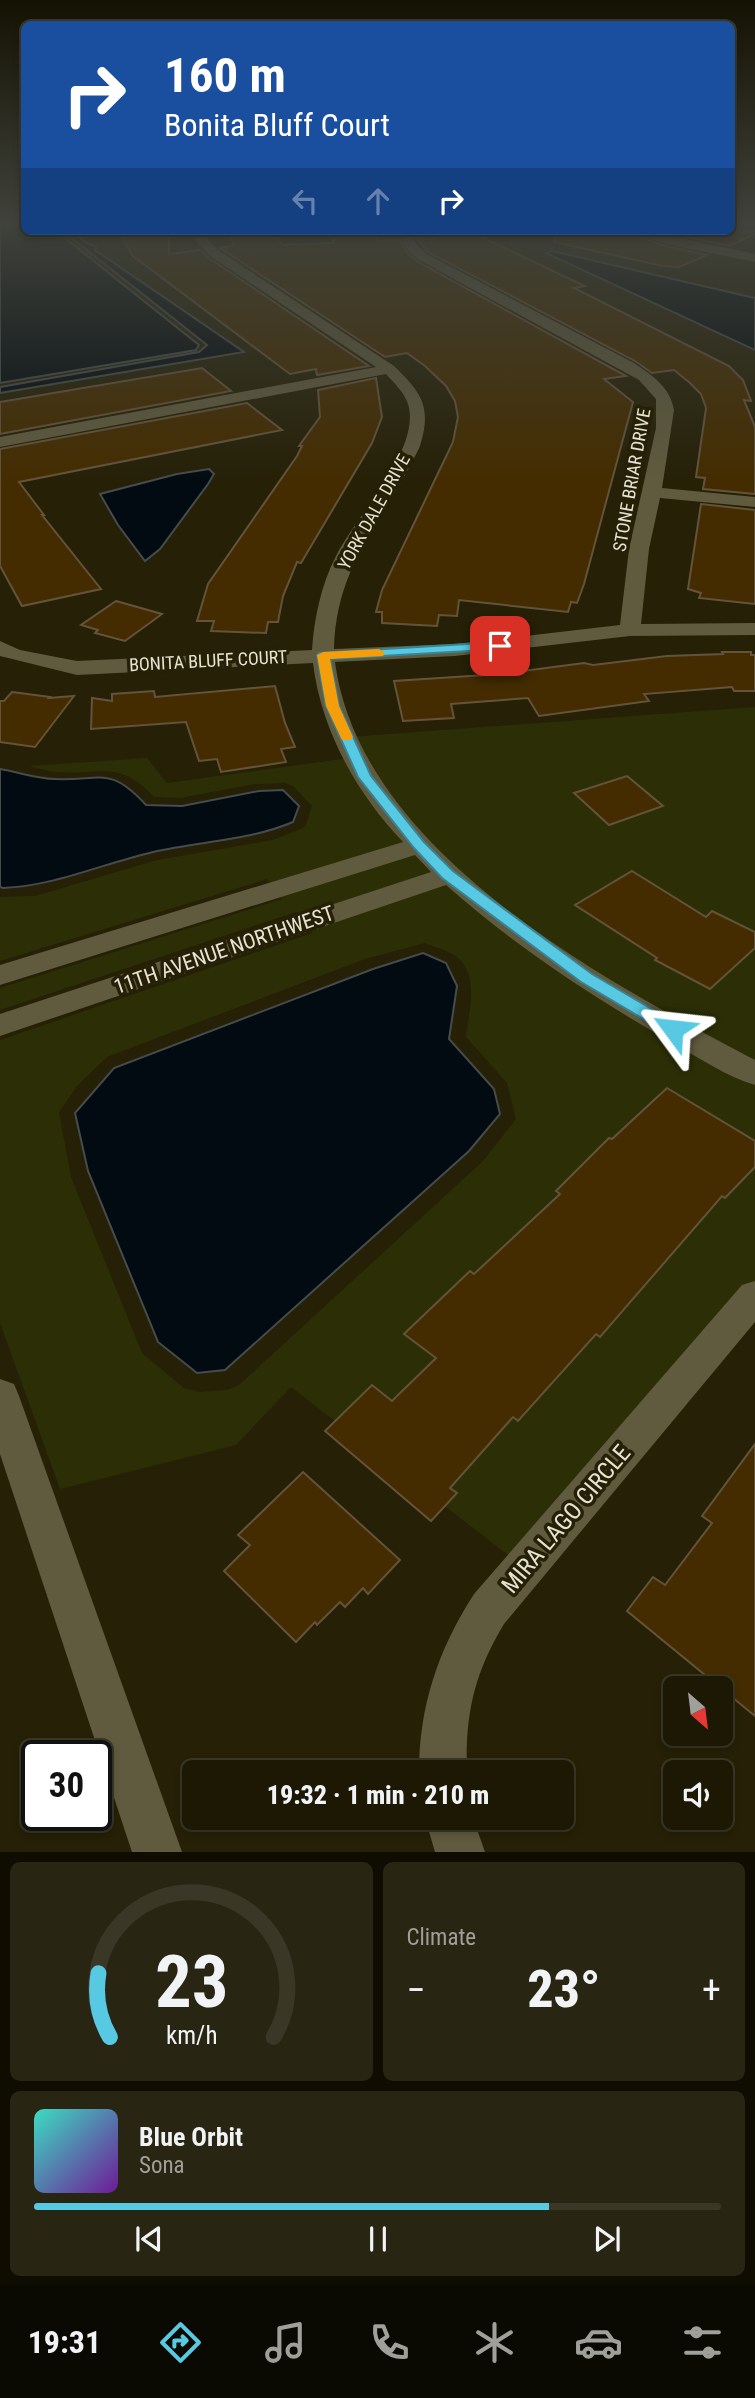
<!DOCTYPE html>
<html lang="en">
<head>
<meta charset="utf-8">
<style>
  :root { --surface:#1c1804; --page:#292513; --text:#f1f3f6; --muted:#a0a09a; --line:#3a3726; --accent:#58c9e3 }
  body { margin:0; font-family:"Roboto Condensed",sans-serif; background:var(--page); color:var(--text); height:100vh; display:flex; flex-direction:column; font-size:26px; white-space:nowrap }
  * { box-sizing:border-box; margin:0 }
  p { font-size:23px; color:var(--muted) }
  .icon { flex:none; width:38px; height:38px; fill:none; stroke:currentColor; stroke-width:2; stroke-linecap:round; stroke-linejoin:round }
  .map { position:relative; height:1852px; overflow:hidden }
  .details { display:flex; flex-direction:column; gap:10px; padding:10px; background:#0f0d02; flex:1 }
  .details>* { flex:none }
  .top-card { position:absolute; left:21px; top:21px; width:714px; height:214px; border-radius:10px; box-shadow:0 4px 10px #0003,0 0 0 2px var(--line); background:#1a4fa0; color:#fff; overflow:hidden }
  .needle { width:46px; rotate:152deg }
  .tools { position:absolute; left:663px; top:1676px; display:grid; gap:14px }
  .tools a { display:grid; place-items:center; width:70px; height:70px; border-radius:10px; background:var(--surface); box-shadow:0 4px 10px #0003,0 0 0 2px var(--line); font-size:35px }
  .speed { position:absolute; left:21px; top:1740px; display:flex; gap:14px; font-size:35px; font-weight:700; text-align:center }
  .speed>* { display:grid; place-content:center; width:91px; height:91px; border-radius:50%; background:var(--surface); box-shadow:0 4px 10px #0003,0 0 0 2px var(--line); line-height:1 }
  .speed .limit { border:4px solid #111; border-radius:10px; background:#fff; color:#111 }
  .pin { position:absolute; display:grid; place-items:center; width:60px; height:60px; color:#fff; margin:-30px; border-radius:14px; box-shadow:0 4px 10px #0006 }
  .me { position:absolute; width:77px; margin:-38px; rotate:300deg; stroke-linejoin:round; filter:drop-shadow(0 0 5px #0008) }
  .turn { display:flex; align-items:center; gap:24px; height:147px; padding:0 28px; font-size:32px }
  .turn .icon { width:91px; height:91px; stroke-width:2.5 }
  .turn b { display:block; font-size:49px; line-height:60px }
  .lanes { display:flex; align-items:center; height:66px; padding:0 28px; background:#0003; justify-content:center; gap:35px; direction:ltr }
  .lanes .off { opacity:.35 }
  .big { font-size:52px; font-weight:800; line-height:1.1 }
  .details .widget { flex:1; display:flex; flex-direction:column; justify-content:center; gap:10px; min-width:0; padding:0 24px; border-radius:10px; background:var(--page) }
  .details .dial { align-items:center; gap:0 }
  .dial svg { height:182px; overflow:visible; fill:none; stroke:var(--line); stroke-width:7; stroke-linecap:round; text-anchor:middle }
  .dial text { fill:var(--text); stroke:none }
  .song { display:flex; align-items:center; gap:21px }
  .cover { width:84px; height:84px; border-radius:10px; background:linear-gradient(135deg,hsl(170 70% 55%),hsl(280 70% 35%)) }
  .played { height:7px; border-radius:4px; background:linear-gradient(90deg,var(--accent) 75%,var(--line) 75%) }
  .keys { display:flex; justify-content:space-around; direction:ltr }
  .heat { display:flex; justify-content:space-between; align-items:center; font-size:38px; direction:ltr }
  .details .tiles { flex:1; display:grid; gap:10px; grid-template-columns:1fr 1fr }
  .widget:last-child { grid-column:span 2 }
  .trip { position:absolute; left:182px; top:1760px; width:392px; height:70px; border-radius:10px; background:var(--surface); box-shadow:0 4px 10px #0003,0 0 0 2px var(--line); font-weight:800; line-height:70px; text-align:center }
  .tabs { display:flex; height:112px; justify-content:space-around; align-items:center; background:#0b0a02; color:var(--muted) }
  .tabs .icon { width:49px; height:49px }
  .tabs .selected { color:var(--accent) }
  .tabs b { font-size:32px; color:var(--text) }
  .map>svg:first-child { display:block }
  .green { fill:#2c2f05; fill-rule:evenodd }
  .water { fill:#020b11; stroke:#464c4b; stroke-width:2 }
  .building { fill:#442c00; stroke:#63533b; stroke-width:2 }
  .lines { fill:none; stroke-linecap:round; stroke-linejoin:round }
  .minor { fill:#605b3f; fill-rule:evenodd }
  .route { fill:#58c9e3; stroke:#398394; stroke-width:2 }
  .slow { fill:#f59e0b }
  .labels { text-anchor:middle; stroke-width:7; stroke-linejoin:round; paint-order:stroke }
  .far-street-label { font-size:18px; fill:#e6e3d3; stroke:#252006 }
  .street-label { font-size:21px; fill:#e6e3d3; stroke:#252006 }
  .near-street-label { font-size:24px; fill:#e6e3d3; stroke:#252006 }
</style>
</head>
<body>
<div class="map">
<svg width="755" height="1852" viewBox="0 0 755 1852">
  <rect width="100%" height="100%" fill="#252006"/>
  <path class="green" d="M755,707V1294L517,1562L291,1387L236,1445L60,1489L0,1323V1040L312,933L296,912L0,1010V988L282,899L267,879L0,961V897L35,896L157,860L273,840L305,827L312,806L294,787L286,783L255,784L180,798L154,797C119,759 101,775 57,772C47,771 38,768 29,766L147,758L167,783L350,758L349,737ZM425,943C434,947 444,949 452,954C481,970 469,1011 466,1037L507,1083L516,1119L483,1161L239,1385L227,1390L199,1392L184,1388L142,1353L71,1177L59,1112L78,1085L107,1057L365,959Z"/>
  <g class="water">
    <polygon points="0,224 24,224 24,231 56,231 199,345 196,350 0,383"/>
    <path d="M63,231C75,231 84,244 96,247L95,250L244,352L0,393V387L199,352L207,345Z"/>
    <polygon points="552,251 755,298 755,350 546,253"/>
    <polygon points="209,469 214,474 208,484 160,549 145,561 118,525 100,494 177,474"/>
    <path d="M0,769C18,772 37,779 55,779C102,781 109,765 146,805L182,806L259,791L283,790L299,806L293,822C248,841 200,841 153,852C102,864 54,886 3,888L0,887Z"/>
    <polygon points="423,953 446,963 457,986 449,1039 494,1089 500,1114 469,1151 225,1370 197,1373 158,1342 88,1171 75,1113 114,1068 373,969"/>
  </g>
  <g class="building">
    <polygon points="118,231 169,231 169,254 201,250 209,258 369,366 317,375 316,369 290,374 133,256"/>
    <polygon points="227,231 274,231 282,245 333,243 334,232 376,232 378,241 400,240 407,252 418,262 626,376 604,379 633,402 584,584 577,603 571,602 568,612 459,600 457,616 439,615 437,626 382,623 382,612 376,612 382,590 453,442 458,417 455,401 446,386 425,366 407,353 385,357 220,248 234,245"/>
    <polygon points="437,231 483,231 481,237 585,286 574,288 729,366 743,380 751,401 744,400 755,427 755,494 703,489 705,478 696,477 706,408 701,394 690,383 674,370 652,373 635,361 428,252 417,239 434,238"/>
    <polygon points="555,231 625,231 665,246 707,255 679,267 663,266 554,242"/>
    <polygon points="660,231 755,231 755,234 729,246"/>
    <polygon points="202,368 231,391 0,434 0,402"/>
    <polygon points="376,378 382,417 372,443 301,563 297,562 283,596 278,622 268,622 266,633 211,631 214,621 197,621 208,584 297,456 302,446 299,446 320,417 318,390"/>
    <polygon points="247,403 282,430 19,482 44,515 42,515 101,589 22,606 0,566 0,449"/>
    <polygon points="701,504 755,510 755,604 699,598 701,593 688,589"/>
    <polygon points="116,601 162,614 125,641 95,633 98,630 81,625"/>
    <polygon points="722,652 751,652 751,655 755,655 755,691 734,691 732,687 644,694 649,701 539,716 528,698 451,704 454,718 403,721 394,681 501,674 584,663 593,665 667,656 723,654"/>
    <polygon points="275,686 285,723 295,747 281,749 286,762 221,772 217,759 199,761 186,722 91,729 92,698 112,701 112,694 154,691 155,697"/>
    <polygon points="12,692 50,697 49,698 74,696 35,747 0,742 0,701 4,701"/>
    <polygon points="627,776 663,806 609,825 574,793"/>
    <polygon points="632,871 706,917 712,911 755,932 755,948 710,989 655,960 657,958 575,905"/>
    <polygon points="667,1088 755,1141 755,1167 725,1198 722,1196 600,1337 596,1334 518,1421 513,1417 450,1488 457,1493 431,1521 325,1431 372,1385 392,1401 436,1358 404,1334 470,1271 474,1274 560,1194 556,1191 609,1138 612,1139"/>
    <polygon points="755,1444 755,1716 627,1611 653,1577 665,1585 712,1523 702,1516"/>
    <polygon points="303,1472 400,1560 368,1594 363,1588 345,1607 340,1602 317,1625 315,1622 296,1642 224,1571 250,1545 238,1535"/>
  </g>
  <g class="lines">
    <g class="minor">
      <path d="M193,231H205L208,240L218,250L394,366C422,393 432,407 420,446C386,519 336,562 334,649L455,644L620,625L629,549L656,428V399L639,380L419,260C409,252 400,244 402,231H414C412,243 419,247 427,254L634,363C653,376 670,387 674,410L662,488L755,497V507L660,498L649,549L641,624L755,623V635L630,636L455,656L335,662C360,851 603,980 755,1060V1085C727,1077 700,1058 674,1044C593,997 516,947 446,885L0,1036V1014L431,872L415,855L0,985V965L403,842C357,794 321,730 313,663L77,675L0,656V641L20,650L77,661L312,650C314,619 321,585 336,556C355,517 422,449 408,404C404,392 394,383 386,374L0,447V437L376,367L210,256L196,241Z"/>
      <polygon points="628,231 647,231 755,254 755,262 666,244"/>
      <path d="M755,1281V1322L504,1624C474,1674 465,1714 467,1773H419C419,1706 438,1650 474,1594L742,1285Z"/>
      <polygon points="0,1379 14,1384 19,1396 182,1852 132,1852 0,1454"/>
      <polygon points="425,1818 473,1818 485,1852 435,1852"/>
    </g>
  </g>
  <linearGradient id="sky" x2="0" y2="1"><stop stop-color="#141203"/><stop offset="0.46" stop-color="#40423b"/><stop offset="1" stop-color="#40423b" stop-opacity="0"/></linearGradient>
  <rect width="755" height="483" fill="url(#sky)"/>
  <polygon class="route" points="500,642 506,646 504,649 330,659 339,706 371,776 424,842 453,871 592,974 679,1025 682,1029 679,1033 667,1033 581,982 442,878 414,848 358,777 326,706 317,655 319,653"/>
  <polygon class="slow" points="379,649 385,653 383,656 330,659 339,706 353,737 351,740 342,740 326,706 317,655 323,652"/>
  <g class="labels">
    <g class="far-street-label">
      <text transform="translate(632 480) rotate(-80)" y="6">STONE BRIAR DRIVE</text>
      <text transform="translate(374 512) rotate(-61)" y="6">YORK DALE DRIVE</text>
      <text transform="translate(208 661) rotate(-3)" y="6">BONITA BLUFF COURT</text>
    </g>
    <g class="street-label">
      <text transform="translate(224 950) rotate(-19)" y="7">11TH AVENUE NORTHWEST</text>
    </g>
    <g class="near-street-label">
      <text transform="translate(566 1519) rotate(-50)" y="8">MIRA LAGO CIRCLE</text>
    </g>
  </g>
</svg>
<div class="tools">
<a><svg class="needle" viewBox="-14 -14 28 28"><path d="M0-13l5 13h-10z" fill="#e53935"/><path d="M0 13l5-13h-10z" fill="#a0a09a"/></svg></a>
<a><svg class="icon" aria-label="sound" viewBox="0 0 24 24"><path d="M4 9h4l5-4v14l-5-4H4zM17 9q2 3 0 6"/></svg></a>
</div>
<div class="speed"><div class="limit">30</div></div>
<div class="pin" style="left:500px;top:646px;background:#d93025"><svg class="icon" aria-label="arrive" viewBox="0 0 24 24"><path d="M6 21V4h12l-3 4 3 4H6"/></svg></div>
<svg class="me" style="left:673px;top:1029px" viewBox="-20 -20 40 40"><path d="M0-17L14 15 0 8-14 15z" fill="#58c9e3" stroke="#fff" stroke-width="4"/></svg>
<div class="trip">19:32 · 1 min · 210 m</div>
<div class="top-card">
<div class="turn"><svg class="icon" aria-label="right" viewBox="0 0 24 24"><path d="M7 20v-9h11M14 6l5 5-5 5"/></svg><div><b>160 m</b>Bonita Bluff Court</div></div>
<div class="lanes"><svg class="icon off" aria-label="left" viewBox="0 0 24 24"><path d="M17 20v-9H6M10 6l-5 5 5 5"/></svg><svg class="icon off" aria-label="ahead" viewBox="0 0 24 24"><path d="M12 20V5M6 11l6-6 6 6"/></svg><svg class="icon" aria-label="right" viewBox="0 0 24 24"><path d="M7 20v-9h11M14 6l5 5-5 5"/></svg></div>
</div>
</div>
<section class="details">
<div class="tiles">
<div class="widget dial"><svg viewBox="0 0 100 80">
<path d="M14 69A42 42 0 1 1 86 69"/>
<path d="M14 69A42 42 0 0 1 9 41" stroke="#58c9e3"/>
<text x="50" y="56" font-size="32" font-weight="700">23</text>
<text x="50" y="72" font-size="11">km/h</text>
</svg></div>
<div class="widget"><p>Climate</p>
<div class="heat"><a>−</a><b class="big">23°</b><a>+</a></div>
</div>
<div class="widget">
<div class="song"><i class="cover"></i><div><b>Blue Orbit</b><p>Sona</p></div></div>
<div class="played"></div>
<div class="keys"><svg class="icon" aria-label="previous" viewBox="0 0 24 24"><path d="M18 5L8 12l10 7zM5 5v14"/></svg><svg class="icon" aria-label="pause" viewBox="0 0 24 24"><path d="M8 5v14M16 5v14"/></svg><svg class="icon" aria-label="next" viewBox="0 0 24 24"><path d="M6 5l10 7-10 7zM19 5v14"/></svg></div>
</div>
</div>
</section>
<nav class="tabs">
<b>19:31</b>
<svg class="icon selected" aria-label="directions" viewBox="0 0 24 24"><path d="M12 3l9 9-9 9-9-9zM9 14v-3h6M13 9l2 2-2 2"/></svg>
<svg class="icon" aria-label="music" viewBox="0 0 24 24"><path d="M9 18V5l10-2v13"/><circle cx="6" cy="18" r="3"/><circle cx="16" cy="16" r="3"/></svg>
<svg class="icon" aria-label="phone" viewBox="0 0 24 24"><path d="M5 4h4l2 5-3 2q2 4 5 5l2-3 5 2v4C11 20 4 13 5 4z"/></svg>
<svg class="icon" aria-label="climate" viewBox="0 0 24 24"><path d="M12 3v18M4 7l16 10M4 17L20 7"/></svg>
<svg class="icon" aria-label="car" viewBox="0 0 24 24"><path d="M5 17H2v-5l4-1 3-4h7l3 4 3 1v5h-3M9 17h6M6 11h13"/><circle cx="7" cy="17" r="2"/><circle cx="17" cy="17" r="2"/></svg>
<svg class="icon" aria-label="filters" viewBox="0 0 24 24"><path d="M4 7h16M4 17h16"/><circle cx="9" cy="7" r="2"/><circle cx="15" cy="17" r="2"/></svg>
</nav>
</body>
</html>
